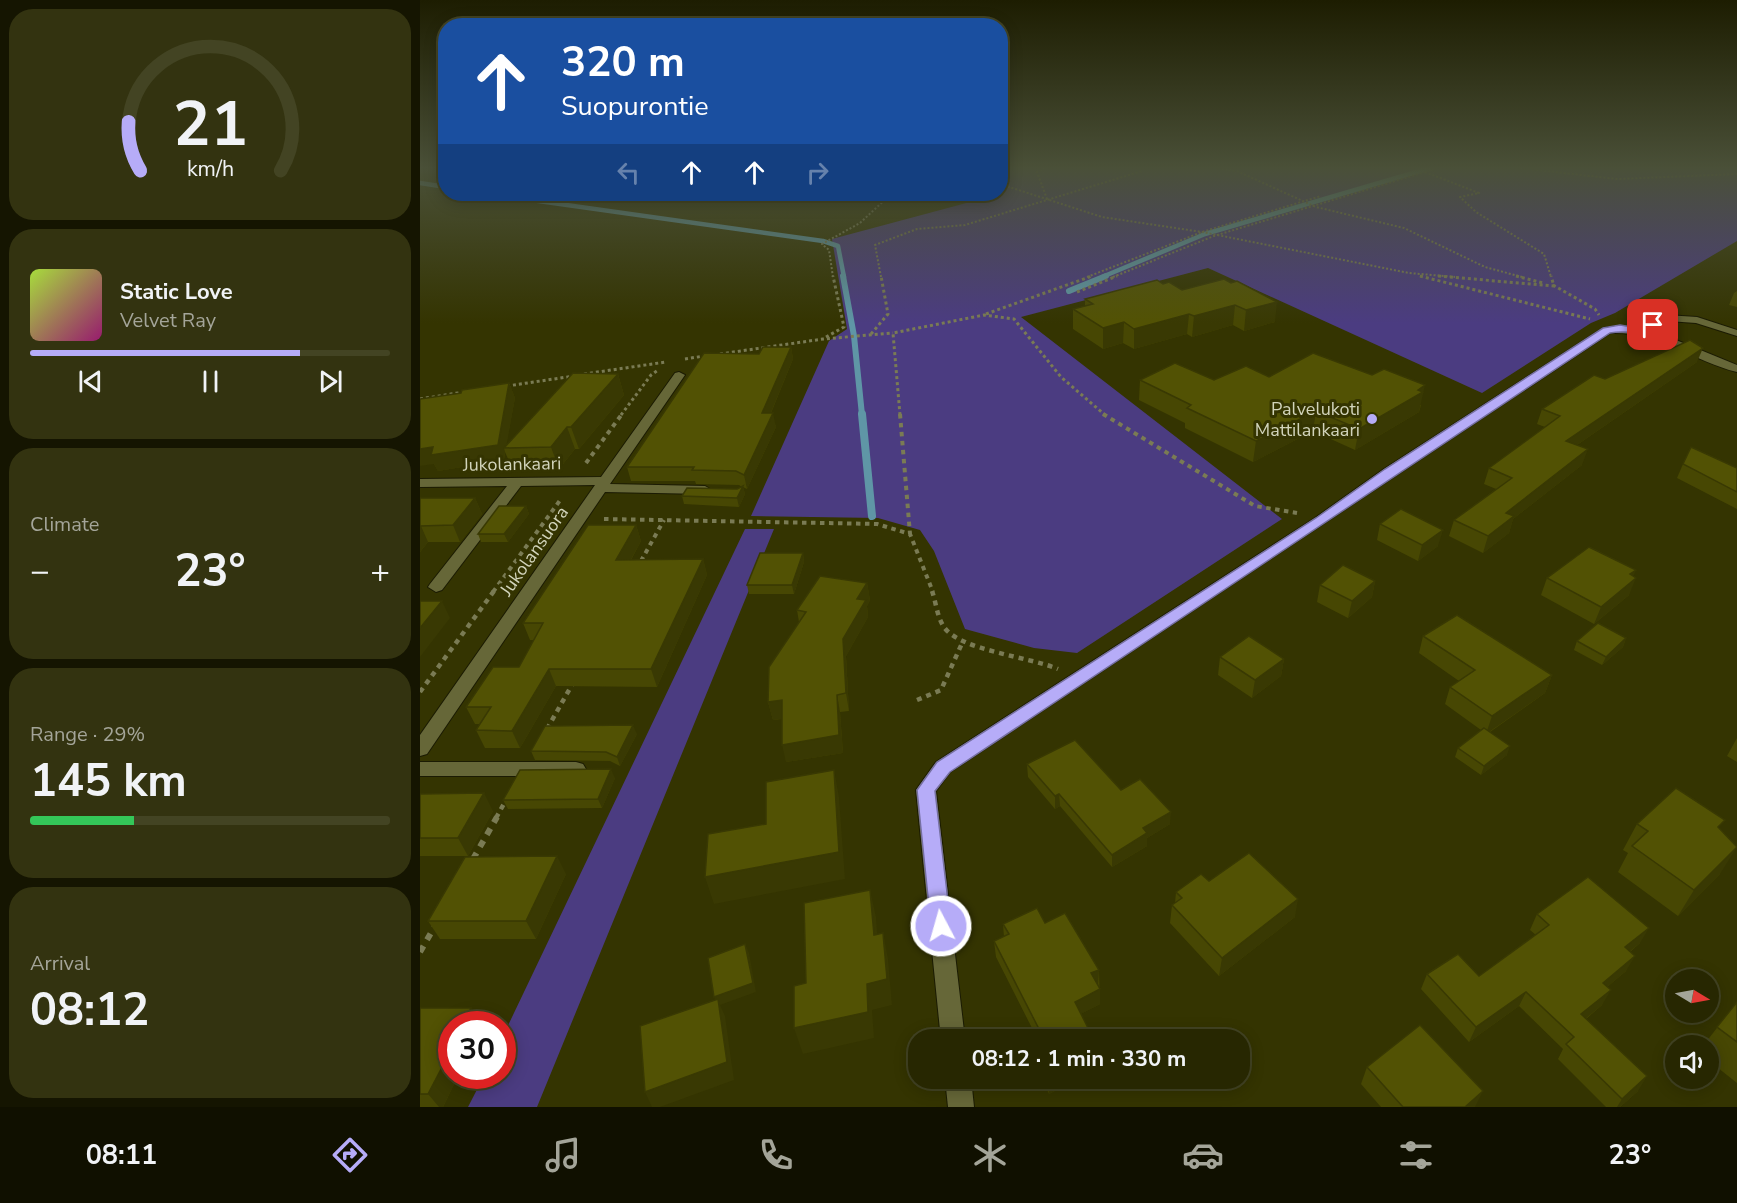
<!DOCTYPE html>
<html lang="en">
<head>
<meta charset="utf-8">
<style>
  :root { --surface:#272701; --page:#333310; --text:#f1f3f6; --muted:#a4a599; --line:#434423; --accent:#b6acf8 }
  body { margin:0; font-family:"Nunito Sans",sans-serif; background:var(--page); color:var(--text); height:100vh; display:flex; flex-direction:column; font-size:22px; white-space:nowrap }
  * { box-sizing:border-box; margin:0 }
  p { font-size:20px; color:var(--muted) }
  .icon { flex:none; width:33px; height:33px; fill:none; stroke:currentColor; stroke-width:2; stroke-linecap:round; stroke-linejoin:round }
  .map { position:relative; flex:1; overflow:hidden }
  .drawer { display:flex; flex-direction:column; gap:9px; padding:9px; background:#151501; width:420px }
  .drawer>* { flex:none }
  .guide { position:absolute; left:18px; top:18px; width:570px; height:183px; border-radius:24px; box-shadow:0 3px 15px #0003,0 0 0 2px var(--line); background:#1a4fa0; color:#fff; overflow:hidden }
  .needle { width:39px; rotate:100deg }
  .buttons { position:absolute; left:1245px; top:969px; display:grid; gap:12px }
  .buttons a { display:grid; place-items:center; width:54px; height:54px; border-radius:50%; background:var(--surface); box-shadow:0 3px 15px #0003,0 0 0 2px var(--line); font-size:30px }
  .speed { position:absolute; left:18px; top:1011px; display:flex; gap:12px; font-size:30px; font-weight:700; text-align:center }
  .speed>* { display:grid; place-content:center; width:78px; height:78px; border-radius:50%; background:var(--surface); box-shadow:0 3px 15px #0003,0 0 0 2px var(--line); line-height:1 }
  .speed .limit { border:9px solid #d22; background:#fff; color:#111 }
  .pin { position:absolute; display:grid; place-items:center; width:51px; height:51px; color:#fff; margin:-26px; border-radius:12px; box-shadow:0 3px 9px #0006 }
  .me { position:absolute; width:66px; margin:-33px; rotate:354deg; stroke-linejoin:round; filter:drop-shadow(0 0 4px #0008) }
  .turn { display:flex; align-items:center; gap:21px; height:126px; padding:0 24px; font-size:27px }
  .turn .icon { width:78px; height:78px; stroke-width:2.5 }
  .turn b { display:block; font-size:42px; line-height:51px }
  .lanes { display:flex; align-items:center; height:57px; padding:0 24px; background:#0003; justify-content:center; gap:30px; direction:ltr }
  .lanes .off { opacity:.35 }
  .big { font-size:45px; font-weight:700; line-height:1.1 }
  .drawer .widget { flex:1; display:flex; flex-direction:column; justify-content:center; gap:9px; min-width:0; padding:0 21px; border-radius:24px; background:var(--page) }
  .drawer .dial { align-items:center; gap:0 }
  .dial svg { height:156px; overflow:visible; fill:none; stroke:var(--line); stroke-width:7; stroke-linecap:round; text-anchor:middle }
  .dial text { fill:var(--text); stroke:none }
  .song { display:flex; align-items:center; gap:18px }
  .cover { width:72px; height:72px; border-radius:9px; background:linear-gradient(135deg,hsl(80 70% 55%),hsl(320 70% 35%)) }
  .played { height:6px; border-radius:3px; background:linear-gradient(90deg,var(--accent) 75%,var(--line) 75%) }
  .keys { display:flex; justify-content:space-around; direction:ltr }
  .heat { display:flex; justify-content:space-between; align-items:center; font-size:33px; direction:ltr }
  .charge { height:9px; border-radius:4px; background:linear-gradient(90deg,#34c759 29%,var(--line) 0) }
  .trip { position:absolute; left:488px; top:1029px; width:342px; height:60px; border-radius:24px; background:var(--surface); box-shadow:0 3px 15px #0003,0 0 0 2px var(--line); font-weight:700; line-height:60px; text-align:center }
  .tab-bar { display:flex; height:96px; justify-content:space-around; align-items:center; background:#101000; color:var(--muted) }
  .tab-bar .icon { width:42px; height:42px }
  .tab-bar .selected { color:var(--accent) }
  .tab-bar b { font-size:27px; color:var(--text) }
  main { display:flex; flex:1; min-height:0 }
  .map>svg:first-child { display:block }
  .green { fill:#4b3c81 }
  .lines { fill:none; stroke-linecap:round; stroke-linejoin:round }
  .stream-far2 { stroke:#5f96a6; stroke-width:4.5 }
  .stream-far1 { stroke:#5f96a6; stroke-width:6 }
  .stream { stroke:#5f96a6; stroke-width:8 }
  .minor-casing { stroke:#1b1b03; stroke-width:2 }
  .path-far4 { stroke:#7a7b54; stroke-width:2; stroke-dasharray:2 2; stroke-linecap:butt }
  .path-far3 { stroke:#7a7b54; stroke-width:3; stroke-dasharray:3 3; stroke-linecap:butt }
  .path-far2 { stroke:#7a7b54; stroke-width:4; stroke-dasharray:4.5 4.5; stroke-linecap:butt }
  .path-far1 { stroke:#7a7b54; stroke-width:4.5; stroke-dasharray:5 5; stroke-linecap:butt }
  .path { stroke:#7a7b54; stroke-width:6; stroke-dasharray:7 7; stroke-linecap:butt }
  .minor { fill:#666738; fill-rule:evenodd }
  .wall { fill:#474703 }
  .shaded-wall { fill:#393903 }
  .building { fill:#525204; stroke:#393903; stroke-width:1.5 }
  .route { fill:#b6acf8; stroke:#7670a1; stroke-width:1.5 }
  .poi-dot { fill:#b6acf8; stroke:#343401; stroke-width:2 }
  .labels { text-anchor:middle; stroke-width:6; stroke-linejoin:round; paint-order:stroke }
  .poi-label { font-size:18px; fill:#d2d4bb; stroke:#343401; text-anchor:end }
  .street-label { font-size:18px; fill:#d2d4bb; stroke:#343401 }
</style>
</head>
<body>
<main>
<section class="drawer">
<div class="widget dial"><svg viewBox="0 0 100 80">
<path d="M14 69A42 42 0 1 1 86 69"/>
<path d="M14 69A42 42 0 0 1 8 44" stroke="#b6acf8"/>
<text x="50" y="56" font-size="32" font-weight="700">21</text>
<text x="50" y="72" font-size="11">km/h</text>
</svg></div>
<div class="widget">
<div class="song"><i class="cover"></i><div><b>Static Love</b><p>Velvet Ray</p></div></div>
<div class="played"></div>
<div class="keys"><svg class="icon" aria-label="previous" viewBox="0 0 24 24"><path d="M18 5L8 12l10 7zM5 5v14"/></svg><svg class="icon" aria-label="pause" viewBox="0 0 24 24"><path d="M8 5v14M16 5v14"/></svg><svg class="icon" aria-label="next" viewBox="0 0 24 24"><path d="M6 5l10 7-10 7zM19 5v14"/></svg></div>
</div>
<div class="widget"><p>Climate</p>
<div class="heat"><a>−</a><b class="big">23°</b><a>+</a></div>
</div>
<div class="widget"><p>Range · 29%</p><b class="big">145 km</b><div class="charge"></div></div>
<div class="widget"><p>Arrival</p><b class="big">08:12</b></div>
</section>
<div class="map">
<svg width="1317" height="1107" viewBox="0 0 1317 1107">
  <rect width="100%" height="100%" fill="#343401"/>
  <g class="green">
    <polygon points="585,168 1317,168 1317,241 1195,313 1171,323 1062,393 788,268 601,317 862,519 657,653 614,648 545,629 514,551 500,530 458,518 331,516 409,341 427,329 412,239 580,194 585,189 581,187 581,170"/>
    <polygon points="325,529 354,529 117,1107 48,1107 64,1076 82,1076 83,1036"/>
  </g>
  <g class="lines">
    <g class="stream-far2">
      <polyline points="0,183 26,187"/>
      <polyline points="69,194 403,241 418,246 424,277"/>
      <polyline points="682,277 785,234 1010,168"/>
    </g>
    <g class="stream-far1">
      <polyline points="423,276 434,336 442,415"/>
      <polyline points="649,291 686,276"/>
    </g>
    <polyline class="stream" points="442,414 452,516"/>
    <g class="minor-casing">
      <g id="minor">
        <path d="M1246,315L1277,317L1317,330V336L1276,323L1248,321L1229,331L1256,340L1317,365V372C1273,361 1237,331 1190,333L530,772L516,791L545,1040H521L496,790L516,762L895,518L964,469L1183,328L1201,326L1218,328Z"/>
        <polygon points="259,372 265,375 190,484 285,486 292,490 285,494 185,492 7,754 0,756 0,735 175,485 101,486 22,590 16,592 8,587 10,584 87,486 0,487 0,479 181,477 255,373"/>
        <polygon points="0,762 156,762 163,764 166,769 163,774 156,776 0,776"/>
        <polygon points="525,1078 551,1078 554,1107 528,1107"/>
      </g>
    </g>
    <g class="path-far4">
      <polyline points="625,168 617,172 627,199"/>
      <polyline points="797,168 817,171 896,207 984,228 1065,267 1102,277"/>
      <polyline points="1100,168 1197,179 1317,174"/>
      <polyline points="1005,172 1059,193 1040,197 1056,212 1124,254 1131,277"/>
      <polyline points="580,184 682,217 782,232 989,273 1035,277"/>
      <polyline points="1000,276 1004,277"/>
      <polyline points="413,277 409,250 402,244 440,223 471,194"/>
      <polyline points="461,277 455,245 497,229 545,225 722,171 721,168"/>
      <polyline points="667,277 782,232 901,196"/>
      <polyline points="693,277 794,236 1018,168"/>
    </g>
    <g class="path-far3">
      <polyline points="1000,276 1170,319"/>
      <polyline points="1018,276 1134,286 1131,276"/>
      <polyline points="1096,276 1123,283"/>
      <polyline points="1133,285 1175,309 1179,315"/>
      <polyline points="657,292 697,276"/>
      <polyline points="566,314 672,276"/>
      <polyline points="451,334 468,314 461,276"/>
      <polyline points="406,337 424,327 413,276"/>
      <polyline points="300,354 403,339 473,333"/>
      <polyline points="265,359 284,356"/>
      <polyline points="164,374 246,362"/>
      <polyline points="87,386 154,376"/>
      <polyline points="0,399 44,392"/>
      <polyline points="201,415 231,375 238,370"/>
      <polyline points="480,415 473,333 564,315 594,319 641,377 685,415"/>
    </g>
    <g class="path-far2">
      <polyline points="480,414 490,534"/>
      <polyline points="683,414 835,506 877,513"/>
      <polyline points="166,463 202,414"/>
      <polyline points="184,519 457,524 490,534 513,592"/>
      <polyline points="221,561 244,520"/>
      <polyline points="73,592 141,499"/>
    </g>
    <g class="path-far1">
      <path d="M512,591C516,602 517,617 524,627C539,650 610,657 638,669"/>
      <polyline points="0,692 74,591"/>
      <polyline points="497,700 521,690 543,641"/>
      <polyline points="127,729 153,683"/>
      <polyline points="76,818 86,800"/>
    </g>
    <g class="path">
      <polyline points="53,859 77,817"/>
      <polyline points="0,952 15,926"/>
    </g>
    <use href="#minor" class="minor"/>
  </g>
  <g class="wall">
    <polygon points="804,279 855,322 824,331 813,325 772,337 767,334 714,349 703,343 683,349 653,329 653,309 665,306 665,299 743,284 762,290"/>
    <polygon points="1317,291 1317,307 1309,305 1314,293"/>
    <polygon points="371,347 373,359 351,413 356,427 327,489 323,487 325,494 319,507 264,504 262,496 317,489 322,487 319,485 276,484 275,481 211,481 207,467 339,354"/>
    <polygon points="1277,362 1157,445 1162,465 1093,519 1089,533 1063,553 1029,536 1034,520 1076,489 1064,484 1069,468 1125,427 1117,424 1122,409 1185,379"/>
    <polygon points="198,374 204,395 159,449 155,449 139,469 93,470 85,452 84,460 18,471 14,464 41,393 89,383 95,398 86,445"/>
    <polygon points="849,377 1001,405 999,412 935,450 893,431 833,462 765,428 765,423 719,400 720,380 794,380"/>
    <polygon points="1263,464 1317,468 1317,509 1257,478"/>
    <polygon points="0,498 55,498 62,514 40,542 8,542 0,552"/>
    <polygon points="106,506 109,514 88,542 61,542 58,534"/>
    <polygon points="960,524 1018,546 998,561 957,540"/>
    <polygon points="216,525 221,541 211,560 283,559 287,575 237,687 136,686 100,748 65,748 56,730 60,724 55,724 46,707 99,667 114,640 110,640 103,623"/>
    <polygon points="383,553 384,562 374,594 329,594 327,585"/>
    <polygon points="1213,576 1209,595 1174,624 1121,595 1127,578"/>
    <polygon points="955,581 952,597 928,618 897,602 900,585"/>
    <polygon points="447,583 450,600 447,606 448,617 426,656 429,711 420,712 423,753 366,762 362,719 353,720 348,702 379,622 377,610"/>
    <polygon points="1003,636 1132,675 1125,693 1070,732 1087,755 1061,775 1035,757 1038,748 1061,730 1025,704 1030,687 1039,681 999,653"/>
    <polygon points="1206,638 1203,647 1182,665 1154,650 1157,641"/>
    <polygon points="800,657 864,659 861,676 832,698 798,675"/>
    <polygon points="217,734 200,766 190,761 115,760 111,751"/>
    <polygon points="1317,738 1317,762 1307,756"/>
    <polygon points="607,764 701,790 750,824 727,838 727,846 692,867 640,806 635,809 608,777"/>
    <polygon points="195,778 182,808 88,809 83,800"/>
    <polygon points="0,794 73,811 48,856 0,856"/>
    <polygon points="1217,824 1300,829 1300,874 1258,916 1198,872 1208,853 1203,850"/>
    <polygon points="146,874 116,939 20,939 8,921"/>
    <polygon points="789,881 875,917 799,976 750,923 752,905 755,903 756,892"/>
    <polygon points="1117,914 1220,943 1210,952 1206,971 1187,987 1182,1005 1166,1019 1218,1091 1200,1107 1186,1107 1138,1059 1143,1049 1099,1006 1049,1042 1001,989 1007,974 1059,976 1116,935 1110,930"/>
    <polygon points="625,923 679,970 680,1004 616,1036 576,957 574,941 584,937 583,924"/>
    <polygon points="1317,1002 1317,1083 1288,1060 1288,1046 1283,1046"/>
    <polygon points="0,1008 38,1076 23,1107 0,1107"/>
    <polygon points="947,1067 1055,1107 961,1107 941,1084"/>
    <polygon points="622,1078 660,1078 629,1094"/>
  </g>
  <g class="shaded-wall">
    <polygon points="857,302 855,322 824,331 826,310"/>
    <polygon points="815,305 813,325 772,337 774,316"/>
    <polygon points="769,314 767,334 714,349 714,329"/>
    <polygon points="704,322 703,343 683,349 683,328"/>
    <polygon points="371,347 373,359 345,427 342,413"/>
    <polygon points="1283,348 1277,362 1141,456 1146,441"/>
    <polygon points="198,374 204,395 159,449 151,427"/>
    <polygon points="89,383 95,398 86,448 84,448 85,452 84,460 18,471 14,464 0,466 0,449"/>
    <polygon points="1005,385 999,412 935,450 939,429"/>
    <polygon points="896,411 893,431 833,462 836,441"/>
    <polygon points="353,413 356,427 327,489 324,475"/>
    <polygon points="147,427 155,449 139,469 131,447"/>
    <polygon points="1168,449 1162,465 1093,519 1089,533 1063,553 1068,536 1086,513"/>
    <polygon points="323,486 325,494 319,507 317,498"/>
    <polygon points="55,498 62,514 40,542 33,525"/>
    <polygon points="106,506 109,514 88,542 84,534"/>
    <polygon points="216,525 221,541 202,576 196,560"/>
    <polygon points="0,526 1,526 8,542 0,552"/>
    <polygon points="1023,530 1018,546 998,561 1002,545"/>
    <polygon points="383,553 384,562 374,594 372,585"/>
    <polygon points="283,559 287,575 237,687 231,669"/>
    <polygon points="1216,570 1210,583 1216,578 1209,595 1174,624 1181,607 1210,574"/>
    <polygon points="955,581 952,597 928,618 932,601"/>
    <polygon points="447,583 450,600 447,606 448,617 426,656 429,711 426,693 423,639 437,599"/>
    <polygon points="22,601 30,618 0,657 0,628"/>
    <polygon points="1206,638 1203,647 1182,665 1186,657"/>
    <polygon points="864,659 861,676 832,698 835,680"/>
    <polygon points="129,669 136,686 100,748 92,731"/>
    <polygon points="1132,675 1125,693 1066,734 1072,716"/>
    <polygon points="417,695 420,712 423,753 366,762 362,745"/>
    <polygon points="362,700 367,718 353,720 348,702"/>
    <polygon points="213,725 217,734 200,766 197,757"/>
    <polygon points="1090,746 1087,755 1061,775 1064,766"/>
    <polygon points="191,769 195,778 182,808 178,799"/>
    <polygon points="414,770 419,797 425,879 294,904 285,877"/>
    <polygon points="64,793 73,811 48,856 38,838"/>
    <polygon points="639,794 640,806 635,809 635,796"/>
    <polygon points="751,812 750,824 727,838 727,846 692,867 692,855 723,828"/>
    <polygon points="1317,847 1300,874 1258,916 1274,890"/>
    <polygon points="137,856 146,874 116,939 106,921"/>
    <polygon points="450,890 456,917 459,961 454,935"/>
    <polygon points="878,899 875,917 799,976 802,958"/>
    <polygon points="1229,928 1220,943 1197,962 1205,947"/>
    <polygon points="463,933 468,959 472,1005 452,1010 454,1038 383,1054 374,1028 447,984"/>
    <polygon points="325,944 329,953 336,992 300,1005 305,1016 314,1080 240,1107 232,1107 225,1092 298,1006 294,997"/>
    <polygon points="1215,956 1206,971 1174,998 1183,983"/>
    <polygon points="679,970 678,985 671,973"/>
    <polygon points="680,989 680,1004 655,1017 655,1002"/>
    <polygon points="1191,990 1182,1005 1153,1029 1161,1014"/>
    <polygon points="1106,992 1099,1006 1049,1042 1056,1027"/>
    <polygon points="51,1008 62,1024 43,1024"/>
    <polygon points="32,1048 32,1076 38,1076 23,1107 19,1107 8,1094"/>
    <polygon points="1227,1076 1218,1091 1200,1107 1197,1107 1202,1099"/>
    <polygon points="629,1078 660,1078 629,1094 628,1079"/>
    <polygon points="1063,1091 1055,1107 1045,1107"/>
  </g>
  <g class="building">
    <polygon points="804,279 811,283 817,281 857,302 826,310 815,305 774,316 769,314 714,329 704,322 683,328 653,309 673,304 665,299 737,280 743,284 749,282 762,290"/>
    <polygon points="1270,340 1283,348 1146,441 1168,449 1086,513 1094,516 1068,536 1034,520 1092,478 1069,468 1140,416 1122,409 1174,375 1185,379"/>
    <polygon points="343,347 371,347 342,413 353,413 324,475 316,471 272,470 274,467 207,467 284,353 339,354"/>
    <polygon points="893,353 952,375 964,369 1005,385 998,390 1003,392 939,429 896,411 836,441 767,408 771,405 720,380 755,363 794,380 826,366 849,377"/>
    <polygon points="153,373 198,374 151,427 147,427 131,447 84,448"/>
    <polygon points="89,383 78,445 11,455 13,447 0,449 0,399 41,393 42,390"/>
    <polygon points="1271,447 1317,468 1317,492 1263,464"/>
    <polygon points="323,486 317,498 262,496 267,488 317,489"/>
    <polygon points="0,498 55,498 33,525 0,526"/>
    <polygon points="79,506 106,506 84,534 58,534"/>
    <polygon points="981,509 1023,530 1002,545 960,524"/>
    <polygon points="168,525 216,525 196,560 283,559 231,669 129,669 92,731 56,730 71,707 46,707 73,667 99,667 123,623 103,623"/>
    <polygon points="1169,547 1216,570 1210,574 1216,578 1181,607 1127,578"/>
    <polygon points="340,553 383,553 372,585 327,585"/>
    <polygon points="923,565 955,581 932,601 900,585"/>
    <polygon points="400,576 447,583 437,599 446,600 423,639 426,693 417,695 419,735 362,745 362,700 348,702 349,667 386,612 377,610"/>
    <polygon points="0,601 22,601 0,628"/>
    <polygon points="1037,615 1132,675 1072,716 1030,687 1055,670 1003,636"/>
    <polygon points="1178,623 1206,638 1186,657 1157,641"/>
    <polygon points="829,636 864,659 835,680 800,657"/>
    <polygon points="213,725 197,757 186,752 111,751 125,726"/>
    <polygon points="1064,728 1090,746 1064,766 1038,748"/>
    <polygon points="655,740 701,790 720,779 751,812 723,828 727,833 692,855 639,794 635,796 607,764"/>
    <polygon points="191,769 178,799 83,800 100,770"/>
    <polygon points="414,770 419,852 285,877 288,834 346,824 346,782"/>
    <polygon points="1256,788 1305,820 1298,827 1317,847 1274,890 1212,846 1228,831 1217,824"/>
    <polygon points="64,793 38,838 0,838 0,794"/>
    <polygon points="829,853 878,899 802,958 752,905 762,898 756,892 781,874 789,881"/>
    <polygon points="137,856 106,921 8,921 45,857"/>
    <polygon points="1168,877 1229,928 1205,947 1215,956 1183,983 1191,990 1161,1014 1227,1076 1202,1099 1146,1044 1154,1037 1106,992 1056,1027 1007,974 1038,954 1059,976 1129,925 1117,914"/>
    <polygon points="450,890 454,935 463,933 467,979 447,984 448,1012 374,1028 374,986 386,983 384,903"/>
    <polygon points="617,908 625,923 645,913 679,970 671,973 680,989 655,1002 674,1040 610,1039 621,1033 574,941 589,934 583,924"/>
    <polygon points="325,944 333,983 294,997 288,958"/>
    <polygon points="298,999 307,1062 225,1092 220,1026"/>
    <polygon points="1317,1002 1317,1042 1297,1027"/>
    <polygon points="0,1008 51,1008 43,1024 32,1024 32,1048 8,1094 0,1094"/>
    <polygon points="1000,1025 1063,1091 1045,1107 983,1107 947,1067"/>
  </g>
  <linearGradient id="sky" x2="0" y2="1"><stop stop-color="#1d1d01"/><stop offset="0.52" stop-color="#4a5038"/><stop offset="1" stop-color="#4a5038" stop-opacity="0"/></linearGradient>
  <rect width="1317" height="323" fill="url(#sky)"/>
  <path class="route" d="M1233,322L1238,325L1237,327C1215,338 1211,329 1190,333L530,772L515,791L531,926L528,932L521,935L514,932L511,926L497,790L517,762L896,518L965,469L1183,328L1200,325L1219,328Z"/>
  <circle class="poi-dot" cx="952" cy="419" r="6"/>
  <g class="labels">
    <g class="poi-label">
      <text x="940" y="415">Palvelukoti<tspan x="940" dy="21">Mattilankaari</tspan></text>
    </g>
    <g class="street-label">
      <text transform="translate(92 464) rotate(-1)" y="6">Jukolankaari</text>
      <text transform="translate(114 551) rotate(-55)" y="6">Jukolansuora</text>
    </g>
  </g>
</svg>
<div class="buttons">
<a><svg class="needle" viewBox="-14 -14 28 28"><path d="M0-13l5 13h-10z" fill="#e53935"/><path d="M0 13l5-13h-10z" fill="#a4a599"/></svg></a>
<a><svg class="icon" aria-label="sound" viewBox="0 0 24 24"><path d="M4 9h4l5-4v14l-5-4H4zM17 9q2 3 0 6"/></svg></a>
</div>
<div class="speed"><div class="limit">30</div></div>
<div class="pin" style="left:1233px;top:325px;background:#d93025"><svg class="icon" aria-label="arrive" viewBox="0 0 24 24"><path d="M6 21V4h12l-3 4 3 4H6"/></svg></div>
<svg class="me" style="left:521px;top:926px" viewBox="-20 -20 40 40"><circle r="17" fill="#b6acf8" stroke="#fff" stroke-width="3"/><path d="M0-11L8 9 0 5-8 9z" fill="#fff"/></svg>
<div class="trip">08:12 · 1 min · 330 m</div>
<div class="guide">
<div class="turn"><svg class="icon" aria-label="ahead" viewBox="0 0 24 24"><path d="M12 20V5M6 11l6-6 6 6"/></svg><div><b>320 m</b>Suopurontie</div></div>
<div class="lanes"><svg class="icon off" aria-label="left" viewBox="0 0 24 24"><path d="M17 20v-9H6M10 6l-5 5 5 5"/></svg><svg class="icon" aria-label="ahead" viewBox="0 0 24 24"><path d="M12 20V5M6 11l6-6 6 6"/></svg><svg class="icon" aria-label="ahead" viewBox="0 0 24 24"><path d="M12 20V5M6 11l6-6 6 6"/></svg><svg class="icon off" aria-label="right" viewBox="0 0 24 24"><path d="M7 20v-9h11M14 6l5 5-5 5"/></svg></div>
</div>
</div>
</main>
<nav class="tab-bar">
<b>08:11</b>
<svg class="icon selected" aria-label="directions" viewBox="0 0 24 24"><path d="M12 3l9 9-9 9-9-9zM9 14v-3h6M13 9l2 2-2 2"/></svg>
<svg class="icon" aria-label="music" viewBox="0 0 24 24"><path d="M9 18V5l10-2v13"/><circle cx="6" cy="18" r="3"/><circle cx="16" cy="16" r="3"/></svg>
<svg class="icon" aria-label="phone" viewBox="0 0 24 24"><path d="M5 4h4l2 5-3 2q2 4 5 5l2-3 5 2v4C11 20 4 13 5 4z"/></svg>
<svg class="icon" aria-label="climate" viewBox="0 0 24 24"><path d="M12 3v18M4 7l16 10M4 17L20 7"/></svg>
<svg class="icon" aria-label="car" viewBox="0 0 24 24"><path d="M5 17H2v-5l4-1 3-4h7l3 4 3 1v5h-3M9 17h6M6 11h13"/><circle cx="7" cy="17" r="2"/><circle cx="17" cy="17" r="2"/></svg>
<svg class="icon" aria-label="filters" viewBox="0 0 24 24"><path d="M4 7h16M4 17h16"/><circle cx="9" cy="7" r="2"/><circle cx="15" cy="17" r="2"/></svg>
<b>23°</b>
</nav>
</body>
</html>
